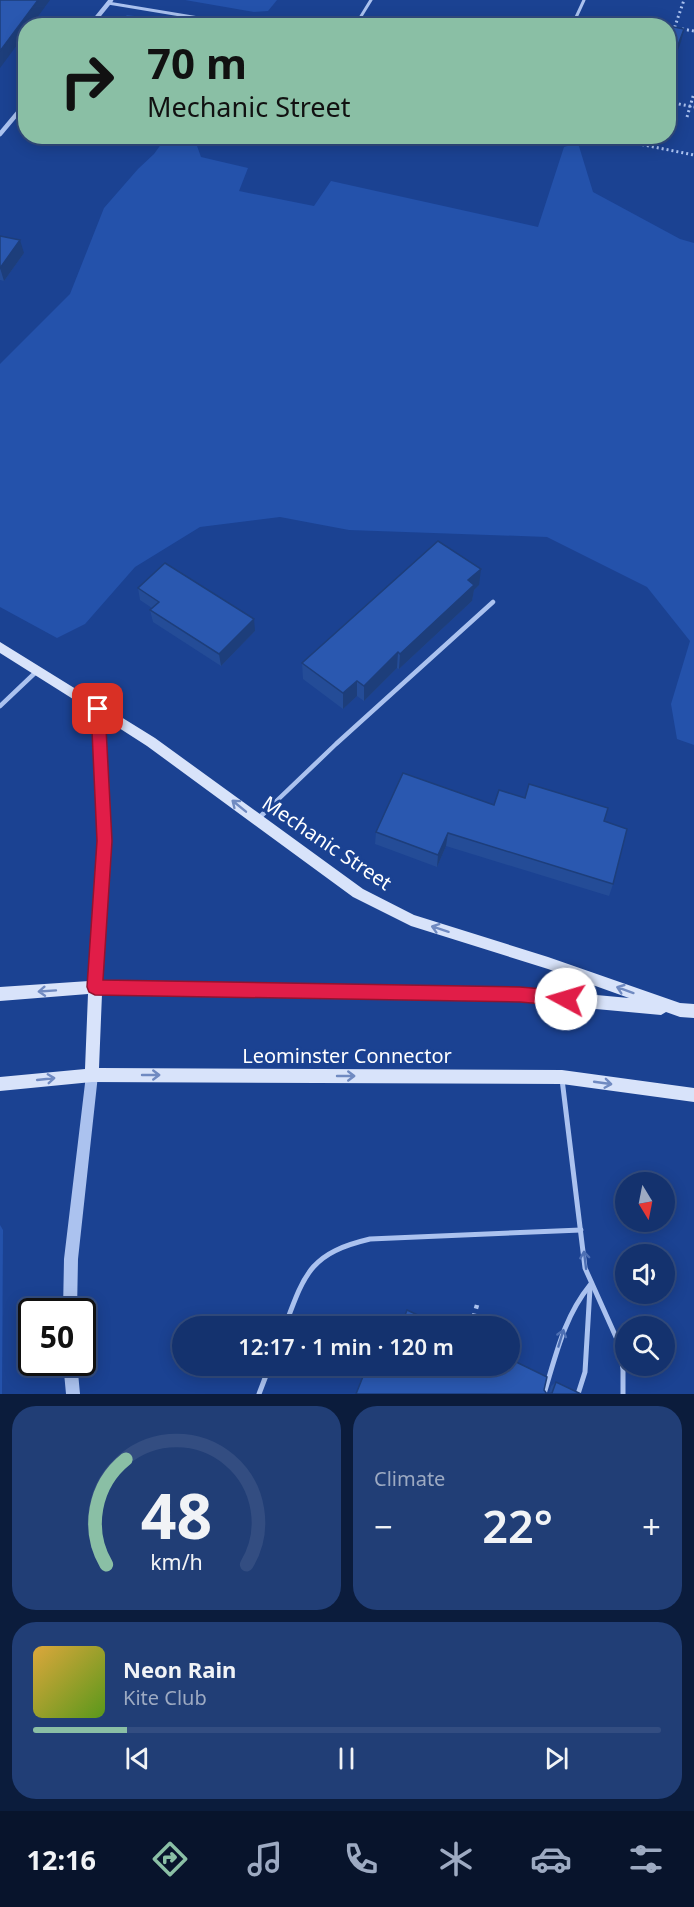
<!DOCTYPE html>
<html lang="en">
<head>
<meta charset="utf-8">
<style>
  :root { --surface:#14326e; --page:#213e76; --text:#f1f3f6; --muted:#9daac2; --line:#334d81; --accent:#8abfa5 }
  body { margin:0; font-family:"Noto Sans",sans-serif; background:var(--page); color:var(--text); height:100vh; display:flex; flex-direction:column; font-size:22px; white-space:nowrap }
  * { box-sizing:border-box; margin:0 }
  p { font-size:20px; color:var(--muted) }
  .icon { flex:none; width:33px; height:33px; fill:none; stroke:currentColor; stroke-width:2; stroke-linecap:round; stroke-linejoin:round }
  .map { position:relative; height:1394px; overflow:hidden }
  .drawer { display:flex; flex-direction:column; gap:12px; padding:12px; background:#0b1c3c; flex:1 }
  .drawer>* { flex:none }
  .top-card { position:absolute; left:18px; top:18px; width:658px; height:126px; border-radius:24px; box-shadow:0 3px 15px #0003,0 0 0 2px var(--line); background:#8abfa5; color:#111; overflow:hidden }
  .needle { width:39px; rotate:170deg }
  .tools { position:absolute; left:615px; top:1172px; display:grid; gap:12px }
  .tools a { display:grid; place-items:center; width:60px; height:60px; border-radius:50%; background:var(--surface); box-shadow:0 3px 15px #0003,0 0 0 2px var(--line); font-size:30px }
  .speed { position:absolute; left:18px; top:1298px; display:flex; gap:12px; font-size:30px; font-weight:700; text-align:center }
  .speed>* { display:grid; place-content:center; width:78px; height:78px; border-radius:50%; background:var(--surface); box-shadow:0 3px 15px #0003,0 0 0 2px var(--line); line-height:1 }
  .speed .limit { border:3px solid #111; border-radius:9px; background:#fff; color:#111 }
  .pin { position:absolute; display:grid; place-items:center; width:51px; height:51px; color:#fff; margin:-26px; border-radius:12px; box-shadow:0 3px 9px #0006 }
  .me { position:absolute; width:66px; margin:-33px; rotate:276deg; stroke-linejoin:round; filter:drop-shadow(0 0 4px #0008) }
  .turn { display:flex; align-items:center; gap:21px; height:126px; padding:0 30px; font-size:27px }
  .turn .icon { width:78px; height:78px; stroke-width:2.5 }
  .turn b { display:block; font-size:42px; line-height:51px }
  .big { font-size:45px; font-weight:600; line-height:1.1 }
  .drawer .card { flex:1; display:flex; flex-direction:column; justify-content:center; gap:9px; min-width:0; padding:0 21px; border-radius:24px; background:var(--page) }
  .drawer .dial { align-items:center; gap:0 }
  .dial svg { height:156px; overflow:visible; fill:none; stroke:var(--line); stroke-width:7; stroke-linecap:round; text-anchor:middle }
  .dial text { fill:var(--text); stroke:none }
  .song { display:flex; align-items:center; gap:18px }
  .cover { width:72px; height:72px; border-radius:9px; background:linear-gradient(135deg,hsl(40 70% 55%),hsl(90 70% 35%)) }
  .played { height:6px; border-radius:3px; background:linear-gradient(90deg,var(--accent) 15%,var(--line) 15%) }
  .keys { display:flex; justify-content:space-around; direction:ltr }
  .heat { display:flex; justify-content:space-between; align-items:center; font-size:33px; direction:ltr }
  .drawer .tiles { flex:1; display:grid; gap:12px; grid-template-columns:1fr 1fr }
  .card:last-child { grid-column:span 2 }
  .trip { position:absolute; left:172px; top:1316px; width:348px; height:60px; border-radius:30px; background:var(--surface); box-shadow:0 3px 15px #0003,0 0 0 2px var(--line); font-weight:600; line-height:60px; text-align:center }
  .tabs { display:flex; height:96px; justify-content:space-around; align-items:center; background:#08142c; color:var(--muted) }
  .tabs .icon { width:42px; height:42px }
  .tabs .selected { color:var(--accent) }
  .tabs b { font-size:27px; color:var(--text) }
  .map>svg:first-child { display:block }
  .green { fill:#2452ab }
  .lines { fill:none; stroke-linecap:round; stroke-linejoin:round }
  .path-far1 { stroke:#abc2ef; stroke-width:3; stroke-dasharray:2 3; stroke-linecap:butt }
  .path { stroke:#abc2ef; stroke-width:4.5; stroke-dasharray:4 5; stroke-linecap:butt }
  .service-far2 { stroke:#abc2ef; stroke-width:3 }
  .service-far1 { stroke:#abc2ef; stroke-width:4.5 }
  .service { stroke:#abc2ef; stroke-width:5 }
  .minor { stroke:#abc2ef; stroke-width:4.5 }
  .tertiary { fill:#abc2ef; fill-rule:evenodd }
  .secondary { fill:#d8e3fa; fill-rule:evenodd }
  .wall { fill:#244c97 }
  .shaded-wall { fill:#1d3e7b }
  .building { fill:#2a58b0; stroke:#1d3e7b; stroke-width:1.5 }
  .oneway { stroke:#708ac1 }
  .oneway2 { stroke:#4d6fb3 }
  .route { fill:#e11d48; stroke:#92132f; stroke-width:1.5 }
  .labels { text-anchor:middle; stroke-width:6; stroke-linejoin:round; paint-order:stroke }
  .street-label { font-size:20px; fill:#fff; stroke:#1b4292 }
</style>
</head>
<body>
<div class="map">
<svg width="694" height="1394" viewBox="0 0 694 1394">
  <rect width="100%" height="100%" fill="#1b4292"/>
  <g class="green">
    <polygon points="185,0 277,0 268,11 254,12"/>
    <polygon points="127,15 203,25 116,25"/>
    <polygon points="167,136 199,137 196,143 201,157 248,168 239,191 314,206 331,181 538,227 564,147 578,143 593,192 680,239 694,243 694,745 677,739 671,704 690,641 647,587 547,537 349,530 280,517 200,527 135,567 85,624 57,638 0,607 0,364 70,294 104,208 138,169 154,154"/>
    <polygon points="0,1225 3,1230 2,1394 0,1394"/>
  </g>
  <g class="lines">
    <g class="path-far1">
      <polyline points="640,26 641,22 659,26"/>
      <polyline points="682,29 694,31"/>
      <polyline points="673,32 684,0"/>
      <polyline points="669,102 694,107"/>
      <polyline points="687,117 694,93"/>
      <polyline points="632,136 629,142 694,155"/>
    </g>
    <polyline class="path" points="471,1326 477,1305"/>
    <g class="service-far2">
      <polyline points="108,3 247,26"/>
      <polyline points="355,26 371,0"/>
      <polyline points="572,26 584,0"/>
    </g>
    <g class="service-far1">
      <polyline points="0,706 37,671"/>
      <polyline points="265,812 336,744 493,602"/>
    </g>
    <g class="service">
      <polyline points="257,820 267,810"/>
      <polyline points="562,1079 585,1268 620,1346 623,1370 623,1394"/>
      <path d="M285,1326C305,1272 311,1253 370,1239L581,1230"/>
      <polyline points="259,1394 270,1365"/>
      <path d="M544,1394C556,1355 564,1317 590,1285"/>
      <polyline points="578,1394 585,1372 590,1288"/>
    </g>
    <g class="minor">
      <polyline points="90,26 111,0"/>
      <polyline points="0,134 26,103"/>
    </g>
    <g class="tertiary">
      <polygon points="92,1069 96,1071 98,1075 78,1259 77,1311 63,1311 64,1259 86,1075 88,1071"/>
      <polygon points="63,1362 77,1362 80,1394 66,1394"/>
    </g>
    <path class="secondary" d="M0,642L155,738L363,889L414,915L548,957L680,1003L694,1004V1018L680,1017L666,1012L661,1015L520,1002L102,994L99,1068L562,1070L694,1088V1102L562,1084L92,1082L0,1091V1077L85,1069L88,994L0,1001V987L89,981L99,841L92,711L0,653ZM105,719L147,746L353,897L411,926L548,969L629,998L520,988L102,981L111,841Z"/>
  </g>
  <g class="wall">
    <polygon points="0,236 24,253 4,281 0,280"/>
    <polygon points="479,585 474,590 472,601 399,669 397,668 364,701 357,696 343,709 303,679 302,663"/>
    <polygon points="138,588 255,631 221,666 153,622 150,610 152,608 140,600"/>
    <polygon points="494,805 604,821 613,884 609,896 446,846 437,867 375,844 376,832"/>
    <polygon points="381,1377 544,1390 547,1394 549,1393 551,1386 556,1382 581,1394 356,1394"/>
  </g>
  <g class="shaded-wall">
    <polygon points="38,0 50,0 31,26 26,26 26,33 0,68 0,51"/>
    <polygon points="684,29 681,42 669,75 669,69"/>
    <polygon points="20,240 24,253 4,281 0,268"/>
    <polygon points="481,569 479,585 474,590 472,601 399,669 400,654 468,580"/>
    <polygon points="254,619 255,631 221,666 219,654"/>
    <polygon points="398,652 397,668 364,701 364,686"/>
    <polygon points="357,681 357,696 343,709 343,693"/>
    <polygon points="448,833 446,846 437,867 438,855"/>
  </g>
  <g class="building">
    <polygon points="0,0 38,0 0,51"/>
    <polygon points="651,23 666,26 650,26"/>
    <polygon points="669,26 684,29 669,69"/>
    <polygon points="0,236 20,240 0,268"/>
    <polygon points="438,541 481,569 468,580 474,585 400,654 398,652 364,686 357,681 343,693 302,663"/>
    <polygon points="165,563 254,619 219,654 150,610 159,602 138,588"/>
    <polygon points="403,773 494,805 499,790 525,798 529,784 608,808 604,821 627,829 613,884 448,833 438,855 376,832"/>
    <polygon points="407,1310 441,1326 401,1326"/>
    <polygon points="510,1359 547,1377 544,1390 547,1394 552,1393 556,1382 581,1394 356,1394 366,1369 381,1377 386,1365 510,1365"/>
  </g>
  <defs><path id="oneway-shaft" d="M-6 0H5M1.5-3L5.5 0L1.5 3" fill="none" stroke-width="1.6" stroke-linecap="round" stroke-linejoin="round" transform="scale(1.5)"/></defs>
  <g class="oneway">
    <use href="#oneway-shaft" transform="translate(239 806) rotate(-141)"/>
    <use href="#oneway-shaft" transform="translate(440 929) rotate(-162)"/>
    <use href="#oneway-shaft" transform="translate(625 990) rotate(-160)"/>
    <use href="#oneway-shaft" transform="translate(47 991) rotate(176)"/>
    <use href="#oneway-shaft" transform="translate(151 1075)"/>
    <use href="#oneway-shaft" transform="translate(346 1076)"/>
    <use href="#oneway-shaft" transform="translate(46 1079) rotate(-6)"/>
    <use href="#oneway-shaft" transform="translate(603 1083) rotate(8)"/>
  </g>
  <g class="oneway2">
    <use href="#oneway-shaft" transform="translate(585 1260) rotate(-97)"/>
    <use href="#oneway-shaft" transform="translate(561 1338) rotate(-73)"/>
  </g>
  <polygon class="route" points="98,703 103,705 105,709 112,841 103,980 520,987 566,991 572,994 574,999 572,1004 566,1006 520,1002 95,995 89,992 87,987 97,841 91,709 93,705"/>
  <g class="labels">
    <g class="street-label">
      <text transform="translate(327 843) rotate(34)" y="7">Mechanic Street</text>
      <text x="347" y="1063">Leominster Connector</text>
    </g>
  </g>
</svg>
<div class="tools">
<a><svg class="needle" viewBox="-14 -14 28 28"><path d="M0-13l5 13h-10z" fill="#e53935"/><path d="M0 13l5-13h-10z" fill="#9daac2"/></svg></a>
<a><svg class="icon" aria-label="sound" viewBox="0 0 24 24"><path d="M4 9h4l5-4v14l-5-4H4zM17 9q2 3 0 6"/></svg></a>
<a><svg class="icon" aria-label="search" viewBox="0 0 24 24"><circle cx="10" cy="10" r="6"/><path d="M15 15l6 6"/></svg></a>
</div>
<div class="speed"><div class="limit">50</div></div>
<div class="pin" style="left:98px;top:709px;background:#d93025"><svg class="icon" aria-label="arrive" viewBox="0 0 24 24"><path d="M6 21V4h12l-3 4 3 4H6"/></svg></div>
<svg class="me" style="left:566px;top:999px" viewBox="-20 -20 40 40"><circle r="19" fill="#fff"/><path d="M0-13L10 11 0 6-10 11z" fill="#e11d48"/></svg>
<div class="trip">12:17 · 1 min · 120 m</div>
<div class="top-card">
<div class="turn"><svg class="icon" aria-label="right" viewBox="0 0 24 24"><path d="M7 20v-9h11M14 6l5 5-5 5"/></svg><div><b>70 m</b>Mechanic Street</div></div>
</div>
</div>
<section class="drawer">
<div class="tiles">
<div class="card dial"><svg viewBox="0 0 100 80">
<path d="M14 69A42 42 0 1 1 86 69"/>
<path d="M14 69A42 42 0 0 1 24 15" stroke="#8abfa5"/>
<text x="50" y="56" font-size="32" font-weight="700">48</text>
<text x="50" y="72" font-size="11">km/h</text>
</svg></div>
<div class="card"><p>Climate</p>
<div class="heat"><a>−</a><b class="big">22°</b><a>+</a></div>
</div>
<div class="card">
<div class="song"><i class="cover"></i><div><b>Neon Rain</b><p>Kite Club</p></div></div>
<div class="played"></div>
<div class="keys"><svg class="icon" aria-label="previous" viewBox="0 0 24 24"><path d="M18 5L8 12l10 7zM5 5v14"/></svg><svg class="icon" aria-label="pause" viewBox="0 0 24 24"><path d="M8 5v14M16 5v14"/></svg><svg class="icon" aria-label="next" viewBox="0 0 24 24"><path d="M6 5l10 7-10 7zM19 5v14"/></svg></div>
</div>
</div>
</section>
<nav class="tabs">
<b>12:16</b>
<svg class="icon selected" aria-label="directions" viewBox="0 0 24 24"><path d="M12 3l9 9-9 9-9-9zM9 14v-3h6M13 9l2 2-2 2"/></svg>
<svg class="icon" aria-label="music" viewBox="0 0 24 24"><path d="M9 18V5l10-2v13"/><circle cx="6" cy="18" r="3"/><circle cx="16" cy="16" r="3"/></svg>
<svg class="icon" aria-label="phone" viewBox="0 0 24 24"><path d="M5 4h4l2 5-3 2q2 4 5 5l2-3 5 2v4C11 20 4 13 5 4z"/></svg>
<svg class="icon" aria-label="climate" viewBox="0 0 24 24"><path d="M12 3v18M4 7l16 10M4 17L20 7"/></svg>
<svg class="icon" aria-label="car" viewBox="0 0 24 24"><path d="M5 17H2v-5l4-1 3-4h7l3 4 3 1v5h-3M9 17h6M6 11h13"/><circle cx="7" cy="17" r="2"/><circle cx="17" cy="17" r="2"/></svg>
<svg class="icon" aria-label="filters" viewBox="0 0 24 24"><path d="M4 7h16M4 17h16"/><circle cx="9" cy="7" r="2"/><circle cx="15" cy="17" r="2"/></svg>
</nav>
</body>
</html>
